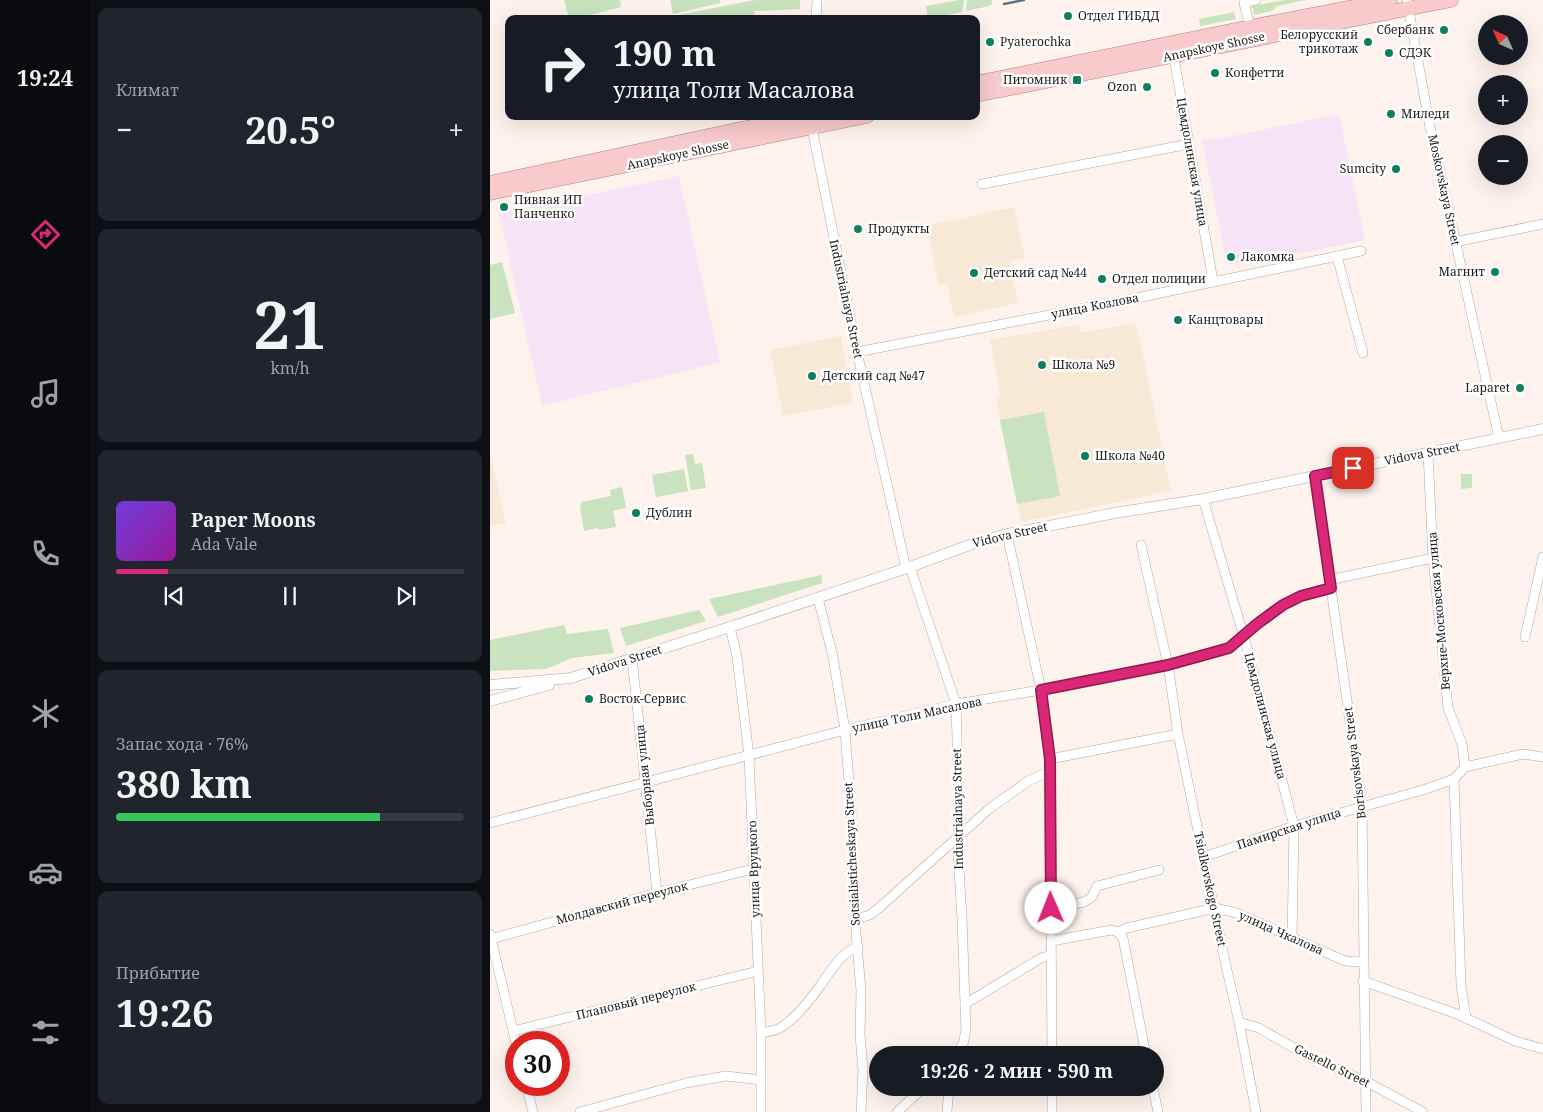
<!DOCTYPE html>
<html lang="ru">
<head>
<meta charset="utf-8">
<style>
  :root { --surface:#171b24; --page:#20242c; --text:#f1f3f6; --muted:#9ea1a6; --line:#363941; --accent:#db2777 }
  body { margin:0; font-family:"Noto Serif",serif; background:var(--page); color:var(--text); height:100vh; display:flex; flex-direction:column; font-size:19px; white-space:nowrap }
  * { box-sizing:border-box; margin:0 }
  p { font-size:16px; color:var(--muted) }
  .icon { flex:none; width:28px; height:28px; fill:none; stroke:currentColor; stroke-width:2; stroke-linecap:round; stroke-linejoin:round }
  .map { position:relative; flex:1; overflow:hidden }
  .panel { display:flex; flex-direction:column; gap:8px; padding:8px; background:#0d0f14; width:400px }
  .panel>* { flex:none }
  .hud { position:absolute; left:15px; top:15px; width:475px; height:105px; border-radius:10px; box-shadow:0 5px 20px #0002; background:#171b24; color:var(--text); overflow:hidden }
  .needle { width:32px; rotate:315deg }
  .controls { position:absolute; left:988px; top:15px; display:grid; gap:10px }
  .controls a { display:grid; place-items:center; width:50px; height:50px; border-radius:50%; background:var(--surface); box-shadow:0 5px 20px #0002; font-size:25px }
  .speed { position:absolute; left:15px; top:1031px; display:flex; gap:10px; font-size:25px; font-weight:700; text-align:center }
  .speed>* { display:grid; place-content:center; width:65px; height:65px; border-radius:50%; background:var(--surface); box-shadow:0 5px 20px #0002; line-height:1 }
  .speed .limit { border:8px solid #d22; background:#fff; color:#111 }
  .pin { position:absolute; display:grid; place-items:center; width:42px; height:42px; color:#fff; margin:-21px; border-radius:10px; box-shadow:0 2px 8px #0006 }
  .me { position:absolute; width:55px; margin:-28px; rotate:359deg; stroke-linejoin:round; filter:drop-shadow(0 0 4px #0008) }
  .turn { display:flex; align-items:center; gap:18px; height:105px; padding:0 25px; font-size:22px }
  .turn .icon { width:65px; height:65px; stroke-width:2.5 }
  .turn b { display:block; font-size:35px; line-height:42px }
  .big { font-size:38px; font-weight:700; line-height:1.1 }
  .panel .card { flex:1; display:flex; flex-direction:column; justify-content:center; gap:8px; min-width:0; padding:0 18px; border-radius:10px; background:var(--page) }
  .panel .dial { align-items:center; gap:0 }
  .dial b { font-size:65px; line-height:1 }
  .song { display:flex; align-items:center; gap:15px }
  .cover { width:60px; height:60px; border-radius:8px; background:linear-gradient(135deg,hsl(260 70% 55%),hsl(300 70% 35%)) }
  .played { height:5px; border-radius:2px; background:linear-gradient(90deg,var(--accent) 15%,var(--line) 15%) }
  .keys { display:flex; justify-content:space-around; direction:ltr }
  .heat { display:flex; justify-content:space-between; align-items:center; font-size:28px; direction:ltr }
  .charge { height:8px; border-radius:4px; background:linear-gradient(90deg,#34c759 76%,var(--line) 0) }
  .trip { position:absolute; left:379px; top:1046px; width:295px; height:50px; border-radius:25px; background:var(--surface); box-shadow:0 5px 20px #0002; font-weight:700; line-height:50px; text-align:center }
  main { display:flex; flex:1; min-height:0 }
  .tabs { display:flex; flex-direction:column; width:90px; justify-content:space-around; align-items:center; background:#090b0e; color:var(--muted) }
  .tabs .icon { width:35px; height:35px }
  .tabs .on { color:var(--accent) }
  .tabs b { font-size:22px; color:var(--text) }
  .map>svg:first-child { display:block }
  .industrial { fill:#f6e4f6 }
  .education { fill:#f8e8d6 }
  .green { fill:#c8e3bd }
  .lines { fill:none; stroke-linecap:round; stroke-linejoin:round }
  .stream { stroke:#5e7489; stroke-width:2.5 }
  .minor-casing { stroke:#b4a69f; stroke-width:10 }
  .tertiary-casing { stroke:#b4a69f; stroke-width:11 }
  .trunk-casing { stroke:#ab8485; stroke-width:15 }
  .minor { stroke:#fff; stroke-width:9 }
  .tertiary { stroke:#fff; stroke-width:10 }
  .trunk { stroke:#f8cacc; stroke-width:14 }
  .route-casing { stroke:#8e194d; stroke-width:12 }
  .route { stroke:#db2777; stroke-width:9 }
  .poi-dot { fill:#0e805e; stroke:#fff; stroke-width:2 }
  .labels { text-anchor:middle; stroke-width:5; stroke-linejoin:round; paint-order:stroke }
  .poi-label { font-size:12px; fill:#201b18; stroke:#fff; text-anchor:start }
  .street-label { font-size:12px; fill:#201b18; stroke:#fff }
</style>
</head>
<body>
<main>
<nav class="tabs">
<b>19:24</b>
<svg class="icon on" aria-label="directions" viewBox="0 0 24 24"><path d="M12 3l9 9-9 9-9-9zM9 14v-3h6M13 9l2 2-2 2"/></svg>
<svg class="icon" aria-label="music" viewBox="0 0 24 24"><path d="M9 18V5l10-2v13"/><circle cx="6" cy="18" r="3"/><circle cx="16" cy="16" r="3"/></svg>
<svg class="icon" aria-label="phone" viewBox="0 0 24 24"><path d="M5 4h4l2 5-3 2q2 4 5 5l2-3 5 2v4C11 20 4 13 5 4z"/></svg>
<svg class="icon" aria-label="climate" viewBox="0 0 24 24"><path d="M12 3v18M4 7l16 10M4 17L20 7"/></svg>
<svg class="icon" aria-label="car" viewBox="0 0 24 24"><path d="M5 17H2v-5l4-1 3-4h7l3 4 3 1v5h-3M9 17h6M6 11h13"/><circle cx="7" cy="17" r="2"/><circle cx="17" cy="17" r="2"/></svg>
<svg class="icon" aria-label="filters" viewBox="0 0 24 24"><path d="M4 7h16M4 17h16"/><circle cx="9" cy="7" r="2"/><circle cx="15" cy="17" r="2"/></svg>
</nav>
<section class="panel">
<div class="card"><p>Климат</p>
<div class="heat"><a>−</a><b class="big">20.5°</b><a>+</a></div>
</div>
<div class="card dial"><b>21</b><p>km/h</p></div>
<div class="card">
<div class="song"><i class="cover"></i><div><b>Paper Moons</b><p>Ada Vale</p></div></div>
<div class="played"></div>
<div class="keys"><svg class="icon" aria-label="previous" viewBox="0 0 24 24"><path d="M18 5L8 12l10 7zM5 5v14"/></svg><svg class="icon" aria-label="pause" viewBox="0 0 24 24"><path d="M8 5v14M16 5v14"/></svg><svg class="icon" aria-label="next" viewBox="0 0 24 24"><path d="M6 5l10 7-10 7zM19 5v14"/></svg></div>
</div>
<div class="card"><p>Запас хода · 76%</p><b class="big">380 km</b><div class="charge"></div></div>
<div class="card"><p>Прибытие</p><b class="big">19:26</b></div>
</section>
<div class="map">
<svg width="1053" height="1112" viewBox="0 0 1053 1112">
  <rect width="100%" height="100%" fill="#fef2ec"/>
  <g class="industrial">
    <polygon points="849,114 875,240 760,264 759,261 737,265 712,140 727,137 728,139"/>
    <polygon points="189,176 230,362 52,406 9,214"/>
  </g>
  <g class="education">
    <polygon points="524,207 535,258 519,261 528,303 464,317 457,284 449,286 436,226"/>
    <polygon points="645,323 650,340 681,491 531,522 506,399 511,397 500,340 588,325 590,333"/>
    <polygon points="351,336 363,403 293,416 280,350"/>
    <polygon points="0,455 16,523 0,526"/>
  </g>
  <g class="green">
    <polygon points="74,0 130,0 131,7 85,19 79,19"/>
    <polygon points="180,0 230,0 230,3 183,14"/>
    <polygon points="264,0 310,0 310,9 264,11 265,19 185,19 184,16"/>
    <polygon points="469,0 474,0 472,12 438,19 436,6"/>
    <polygon points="477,0 502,0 502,4 499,6 476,11"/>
    <polygon points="795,0 816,0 787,6 782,11 764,15 762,6"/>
    <polygon points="744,12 746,19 710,26 709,19"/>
    <polygon points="12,262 25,313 0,319 0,265"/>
    <polygon points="554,412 570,496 527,504 510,420"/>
    <polygon points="203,454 205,464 212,463 216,488 201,490 195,455"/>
    <polygon points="194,469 198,491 166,497 162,475"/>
    <polygon points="971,474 982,474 982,488 971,489"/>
    <polygon points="132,487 136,508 123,511 126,527 109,530 108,528 94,531 90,506 92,502 121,496 120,490"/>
    <polygon points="332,575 332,583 228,617 219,599"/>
    <polygon points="209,610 216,621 136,646 130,628"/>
    <polygon points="74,625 77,634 118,629 124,653 82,658 56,669 0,671 0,640"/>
  </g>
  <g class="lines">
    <polyline class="stream" points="514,4 534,0"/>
    <g class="minor-casing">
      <g id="minor">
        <polyline points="917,0 939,122 1009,438"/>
        <polyline points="326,19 327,0"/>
        <polyline points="760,27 754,3 766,0"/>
        <polyline points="683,52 723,281"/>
        <polyline points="321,123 367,352 416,568"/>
        <polyline points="492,184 699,144"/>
        <polyline points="965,242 1053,224"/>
        <polyline points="847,256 873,353"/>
        <polyline points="367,352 637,300 871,251"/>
        <polyline points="938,453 943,558 958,708 972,744 975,767"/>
        <polyline points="825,476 872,806 876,1112"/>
        <polyline points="713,499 754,637 804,826 802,939"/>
        <polyline points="517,534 551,690 560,759 562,1055"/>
        <polyline points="651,545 678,665 688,734 734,957 749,1022 766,1112"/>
        <polyline points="420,567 466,704 469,806 468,852 472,918 476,1030 473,1044 465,1055"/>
        <polyline points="839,580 943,558"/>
        <polyline points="328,598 343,657 355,730 361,809 366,933 371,991 370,1035 373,1070 371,1112"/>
        <polyline points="240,627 247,657 259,756 271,1033 271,1112"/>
        <polyline points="1035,637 1053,557"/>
        <polyline points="142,658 167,893"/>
        <polyline points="560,759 688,734"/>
        <polyline points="964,779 971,985 976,1018"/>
        <polyline points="0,823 355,730 466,704 551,690 678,665 739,648 767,623 793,605 811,596 841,588"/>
        <polyline points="714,857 804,826 936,789 964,779 975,767 1033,754 1053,757"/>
        <polyline points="561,909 594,902 602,897 607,886 669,870"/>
        <polyline points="365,919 380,915 390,907 499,809 538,781 561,771"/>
        <polyline points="628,932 633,938 656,1055"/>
        <polyline points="0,934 26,1043"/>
        <polyline points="1,939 167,893 263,869"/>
        <polyline points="562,941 621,930 628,932 637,928 725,908 747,913 855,961 873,962"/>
        <polyline points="873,981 967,1014 1025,1041 1053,1049"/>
        <polyline points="475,1004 551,958 561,955"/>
        <polyline points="749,1022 769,1028 816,1055 875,1081 933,1112"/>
        <polyline points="23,1031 268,971"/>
        <path d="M271,1033C277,1032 285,1031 290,1028C305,1019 320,1000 330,986C341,971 350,953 368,947"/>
        <polyline points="36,1085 43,1112"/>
        <polyline points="562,1088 562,1112"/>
        <polyline points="663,1088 668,1112"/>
        <polyline points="90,1112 196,1083 236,1076 271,1080"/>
        <polyline points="407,1112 433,1088"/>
        <polyline points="457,1112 459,1088"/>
      </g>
    </g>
    <g class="tertiary-casing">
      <g id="tertiary">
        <polyline points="0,685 81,678 240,627 420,567 482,544 517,534 625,513 713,499 1053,429"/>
        <polyline points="0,701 59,685"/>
      </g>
    </g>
    <g class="trunk-casing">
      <g id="trunk">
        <polyline points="486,83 760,27 900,0"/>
        <polyline points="486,95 961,0"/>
        <polyline points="0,183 246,130 322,116"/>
        <polyline points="0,193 377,116"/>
      </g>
    </g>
    <use href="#minor" class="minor"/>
    <use href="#tertiary" class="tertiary"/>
    <use href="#trunk" class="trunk"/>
  </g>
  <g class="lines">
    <g class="route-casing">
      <polyline id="route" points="561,908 560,759 551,690 678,665 739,648 767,624 793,605 811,596 841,588 825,476 863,468"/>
    </g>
    <use href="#route" class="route"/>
  </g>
  <g class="poi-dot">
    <circle cx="578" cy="16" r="5"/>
    <circle cx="954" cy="30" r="5"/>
    <circle cx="500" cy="42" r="5"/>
    <circle cx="878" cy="42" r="5"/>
    <circle cx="899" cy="53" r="5"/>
    <circle cx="725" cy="73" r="5"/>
    <rect x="582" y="75" width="10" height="10" rx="2.5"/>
    <circle cx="657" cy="87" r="5"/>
    <circle cx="901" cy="114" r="5"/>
    <circle cx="906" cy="169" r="5"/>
    <circle cx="14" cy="207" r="5"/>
    <circle cx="368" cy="229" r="5"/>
    <circle cx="741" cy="257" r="5"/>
    <circle cx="1005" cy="272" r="5"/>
    <circle cx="484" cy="273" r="5"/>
    <circle cx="612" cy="279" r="5"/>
    <circle cx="688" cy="320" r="5"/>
    <circle cx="552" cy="365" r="5"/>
    <circle cx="322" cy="376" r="5"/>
    <circle cx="1030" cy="388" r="5"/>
    <circle cx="595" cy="456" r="5"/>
    <circle cx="146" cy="513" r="5"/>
    <circle cx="99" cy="699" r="5"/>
  </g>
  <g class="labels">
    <g class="poi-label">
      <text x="588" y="20">Отдел ГИБДД</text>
      <text x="944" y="34" text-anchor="end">Сбербанк</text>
      <text x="868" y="39" text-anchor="end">Белорусский<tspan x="868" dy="14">трикотаж</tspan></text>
      <text x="510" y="46">Pyaterochka</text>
      <text x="909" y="57">СДЭК</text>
      <text x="735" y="77">Конфетти</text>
      <text x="577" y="84" text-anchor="end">Питомник</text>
      <text x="647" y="91" text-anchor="end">Ozon</text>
      <text x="911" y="118">Миледи</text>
      <text x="896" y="173" text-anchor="end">Sumcity</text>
      <text x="24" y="204">Пивная ИП<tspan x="24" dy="14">Панченко</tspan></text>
      <text x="378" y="233">Продукты</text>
      <text x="751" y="261">Лакомка</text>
      <text x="995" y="276" text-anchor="end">Магнит</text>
      <text x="494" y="277">Детский сад №44</text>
      <text x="622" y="283">Отдел полиции</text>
      <text x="698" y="324">Канцтовары</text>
      <text x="562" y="369">Школа №9</text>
      <text x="332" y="380">Детский сад №47</text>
      <text x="1020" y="392" text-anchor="end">Laparet</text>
      <text x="605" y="460">Школа №40</text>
      <text x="156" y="517">Дублин</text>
      <text x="109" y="703">Восток-Сервис</text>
    </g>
    <g class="street-label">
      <text transform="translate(724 47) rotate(-12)" y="4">Anapskoye Shosse</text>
      <text transform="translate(188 155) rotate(-12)" y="4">Anapskoye Shosse</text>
      <text transform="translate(702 162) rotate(80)" y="4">Цемдолинская улица</text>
      <text transform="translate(954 190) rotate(78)" y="4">Moskovskaya Street</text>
      <text transform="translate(356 299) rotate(78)" y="4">Industrialnaya Street</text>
      <text transform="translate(605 306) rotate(-11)" y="4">улица Козлова</text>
      <text transform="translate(932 454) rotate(-11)" y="4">Vidova Street</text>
      <text transform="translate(520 535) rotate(-13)" y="4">Vidova Street</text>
      <text transform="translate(949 611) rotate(-95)" y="4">Верхне-Московская улица</text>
      <text transform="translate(135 661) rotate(-18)" y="4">Vidova Street</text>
      <text transform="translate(427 715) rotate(-12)" y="4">улица Толи Масалова</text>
      <text transform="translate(775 716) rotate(75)" y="4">Цемдолинская улица</text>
      <text transform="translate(865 763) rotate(-97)" y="4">Borisovskaya Street</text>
      <text transform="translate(155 775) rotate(-96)" y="4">Выборная улица</text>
      <text transform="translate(468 809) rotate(-91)" y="4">Industrialnaya Street</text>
      <text transform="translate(799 829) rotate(-18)" y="4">Памирская улица</text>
      <text transform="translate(362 854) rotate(-93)" y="4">Sotsialisticheskaya Street</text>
      <text transform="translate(264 869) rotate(-92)" y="4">улица Вруцкого</text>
      <text transform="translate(720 889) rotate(78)" y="4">Tsiolkovskogo Street</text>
      <text transform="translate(132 903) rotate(-15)" y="4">Молдавский переулок</text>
      <text transform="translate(791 933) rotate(24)" y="4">улица Чкалова</text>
      <text transform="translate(146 1001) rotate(-14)" y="4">Плановый переулок</text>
      <text transform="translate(842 1066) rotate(26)" y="4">Gastello Street</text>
    </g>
  </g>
</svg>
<div class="controls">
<a><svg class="needle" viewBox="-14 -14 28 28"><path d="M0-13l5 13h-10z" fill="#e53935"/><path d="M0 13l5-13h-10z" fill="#9ea1a6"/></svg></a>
<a>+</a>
<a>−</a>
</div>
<div class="speed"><div class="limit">30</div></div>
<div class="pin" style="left:863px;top:468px;background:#d93025"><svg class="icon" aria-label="arrive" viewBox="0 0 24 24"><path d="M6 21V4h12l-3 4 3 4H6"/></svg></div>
<svg class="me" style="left:561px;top:908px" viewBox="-20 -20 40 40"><circle r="19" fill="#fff"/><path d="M0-13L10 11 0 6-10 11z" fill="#db2777"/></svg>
<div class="trip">19:26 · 2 мин · 590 m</div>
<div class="hud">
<div class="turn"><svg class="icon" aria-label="right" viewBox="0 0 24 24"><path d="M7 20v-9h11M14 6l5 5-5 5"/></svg><div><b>190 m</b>улица Толи Масалова</div></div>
</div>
</div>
</main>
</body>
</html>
